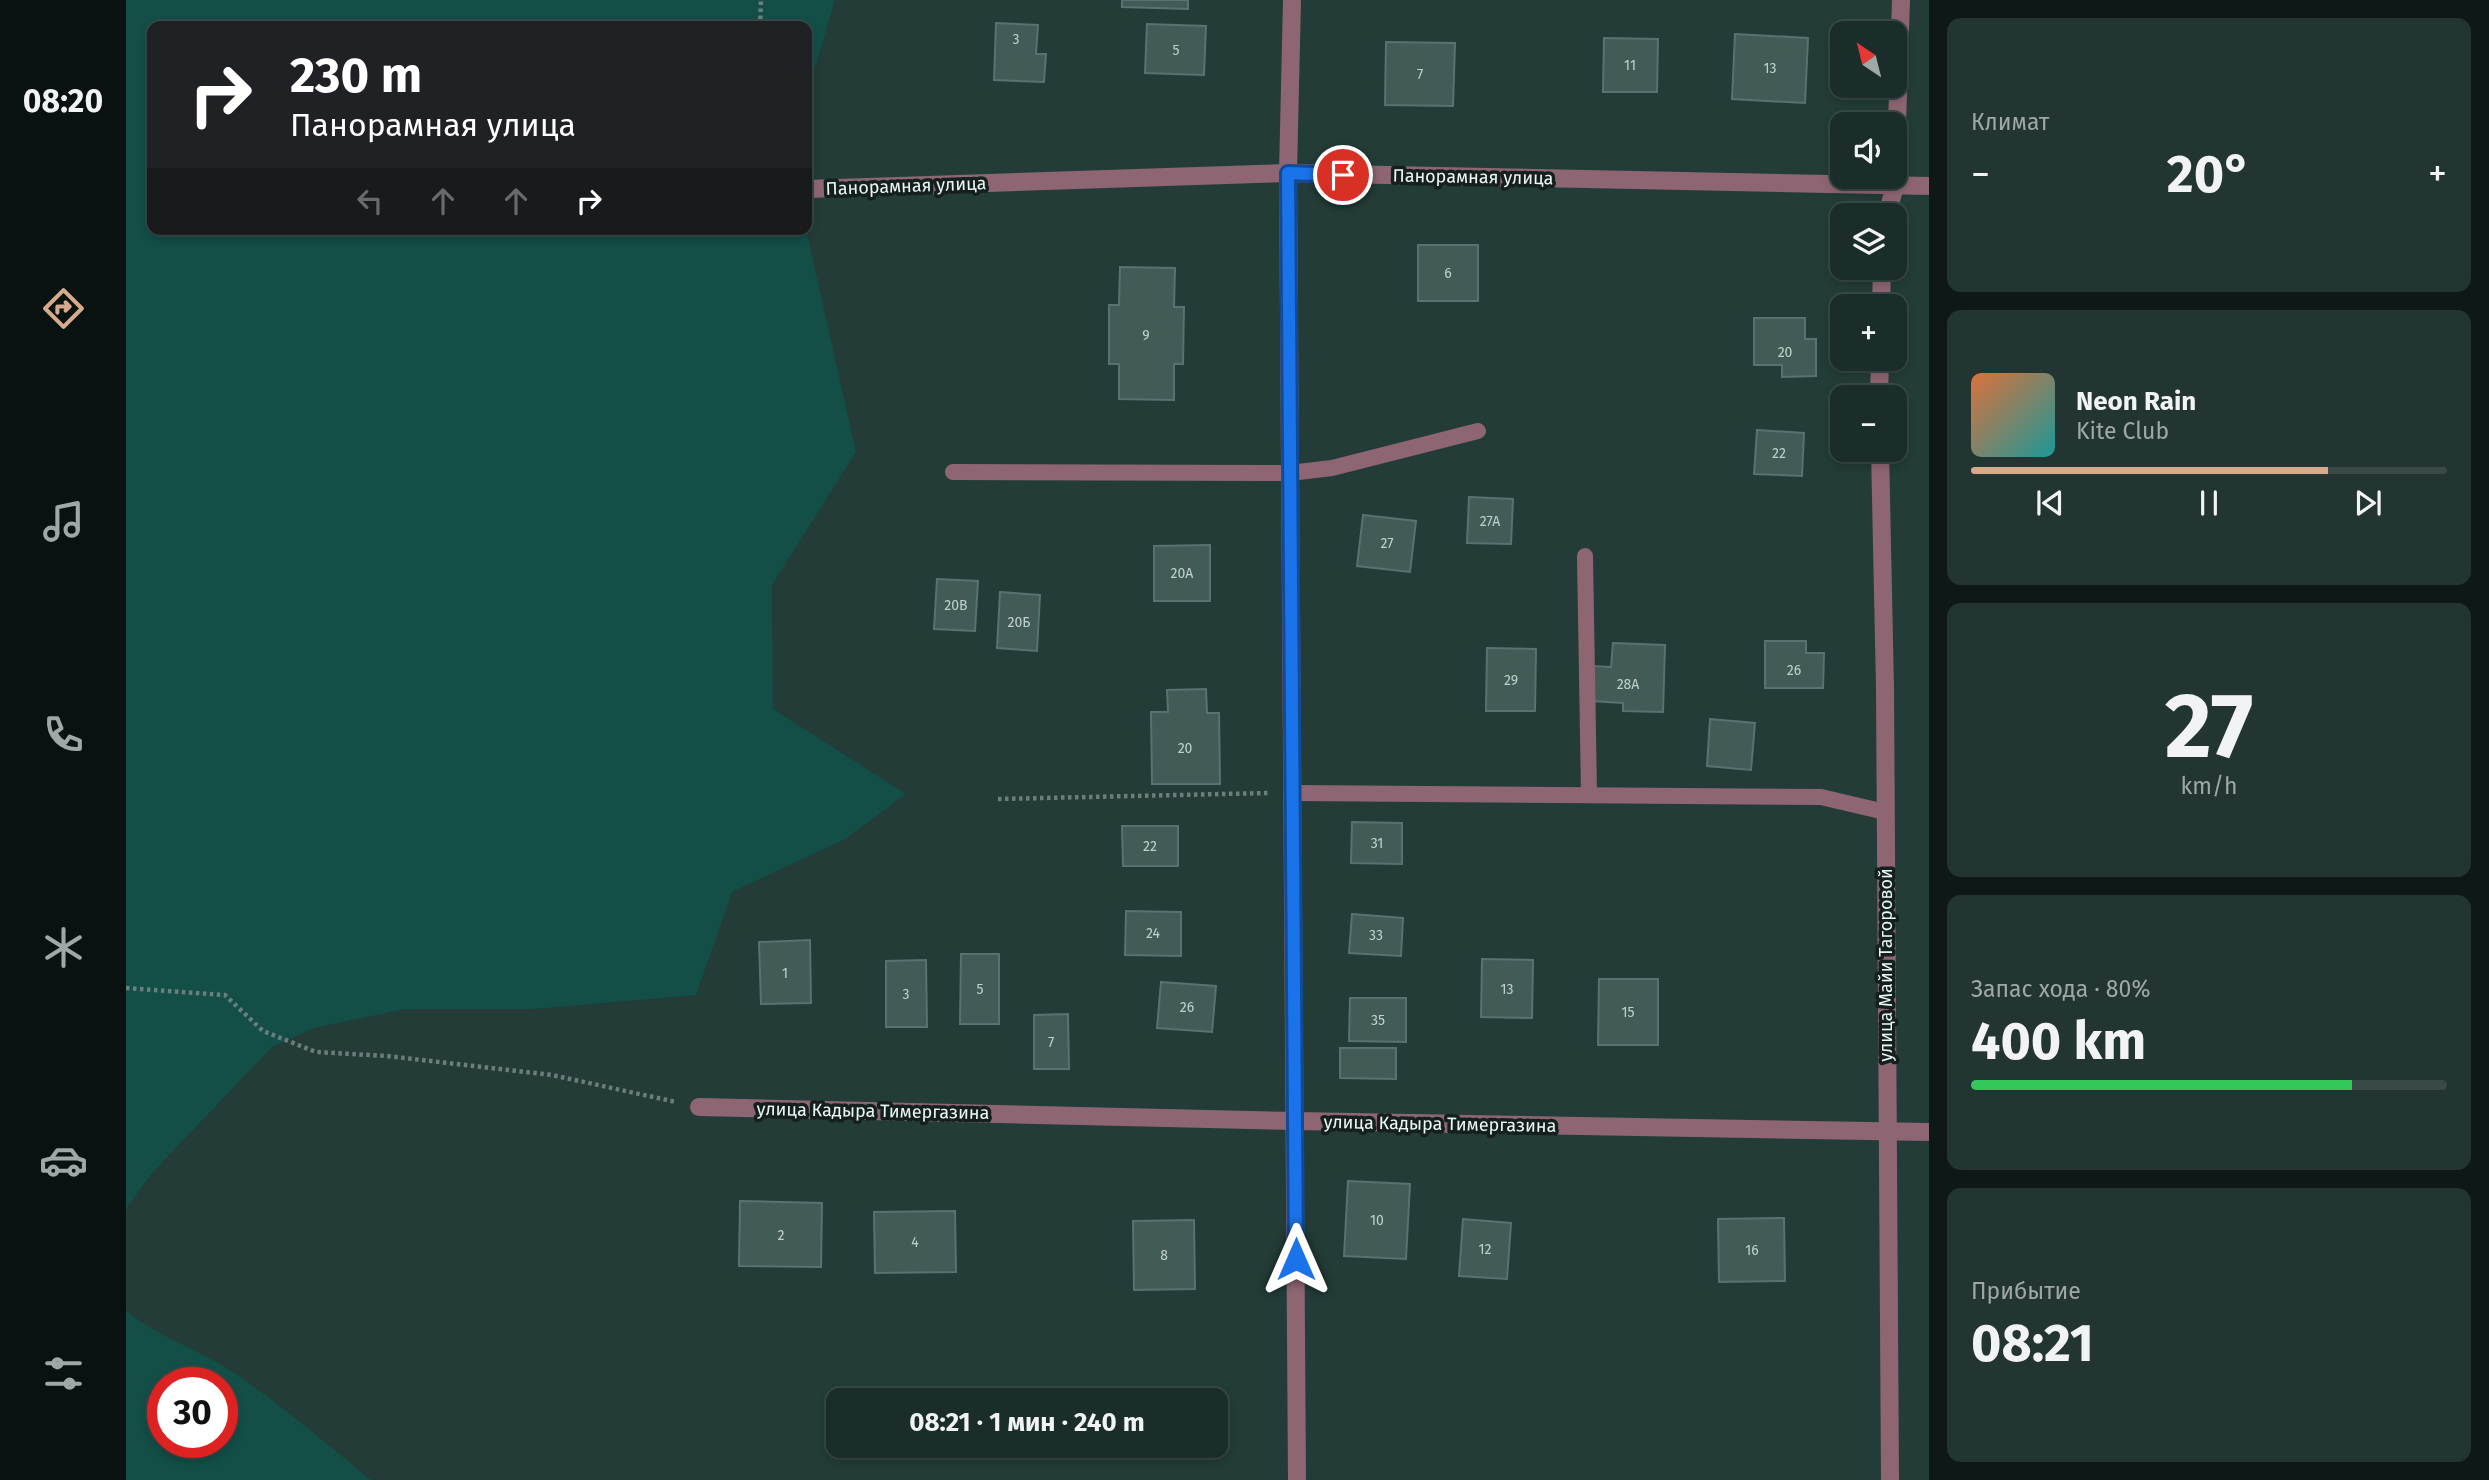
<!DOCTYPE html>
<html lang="ru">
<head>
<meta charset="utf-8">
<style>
  :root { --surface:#1a2d2a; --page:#233532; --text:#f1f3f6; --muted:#9fa8a8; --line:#384947; --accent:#d6ab8b }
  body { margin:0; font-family:"Fira Sans",sans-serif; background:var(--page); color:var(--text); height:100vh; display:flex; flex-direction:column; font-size:26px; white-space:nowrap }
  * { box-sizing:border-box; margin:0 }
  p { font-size:23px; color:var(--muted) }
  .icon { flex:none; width:38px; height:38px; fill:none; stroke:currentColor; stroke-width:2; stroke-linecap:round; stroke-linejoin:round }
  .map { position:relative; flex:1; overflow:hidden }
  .details { display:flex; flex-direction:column; gap:18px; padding:18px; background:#0e1917; width:560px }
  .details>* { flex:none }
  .top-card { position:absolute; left:21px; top:21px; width:665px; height:214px; border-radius:14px; box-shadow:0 4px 10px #0003,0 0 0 2px var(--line); background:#202124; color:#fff; overflow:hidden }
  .needle { width:46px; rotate:325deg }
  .buttons { position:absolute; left:1704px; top:21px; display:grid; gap:14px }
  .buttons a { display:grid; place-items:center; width:77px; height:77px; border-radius:14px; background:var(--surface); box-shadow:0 4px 10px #0003,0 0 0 2px var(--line); font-size:35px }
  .speed { position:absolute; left:21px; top:1367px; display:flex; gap:14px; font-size:35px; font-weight:700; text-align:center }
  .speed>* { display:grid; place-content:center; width:91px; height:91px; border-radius:50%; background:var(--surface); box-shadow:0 4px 10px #0003,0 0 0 2px var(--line); line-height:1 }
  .speed .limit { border:10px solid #d22; background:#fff; color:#111 }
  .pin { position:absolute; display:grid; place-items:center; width:60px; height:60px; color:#fff; margin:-30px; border:4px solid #fff; border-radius:50%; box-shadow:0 2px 7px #0007 }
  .me { position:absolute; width:77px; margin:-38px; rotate:0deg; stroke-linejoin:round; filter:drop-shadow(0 0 5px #0008) }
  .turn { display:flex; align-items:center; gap:24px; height:147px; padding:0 28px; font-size:32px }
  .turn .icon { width:91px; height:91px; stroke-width:2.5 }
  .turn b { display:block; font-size:49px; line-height:60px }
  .lanes { display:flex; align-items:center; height:66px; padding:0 28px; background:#0003; justify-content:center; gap:35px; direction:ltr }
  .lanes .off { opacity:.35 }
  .big { font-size:52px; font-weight:700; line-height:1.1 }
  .details .tile { flex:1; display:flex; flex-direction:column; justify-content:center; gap:10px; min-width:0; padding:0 24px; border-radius:14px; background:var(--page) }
  .details .dial { align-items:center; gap:0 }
  .dial b { font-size:91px; line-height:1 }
  .song { display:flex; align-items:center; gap:21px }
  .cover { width:84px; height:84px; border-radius:10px; background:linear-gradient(135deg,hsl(20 70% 55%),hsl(180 70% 35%)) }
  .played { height:7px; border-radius:4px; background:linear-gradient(90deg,var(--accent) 75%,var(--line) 75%) }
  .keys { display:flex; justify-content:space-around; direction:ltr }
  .heat { display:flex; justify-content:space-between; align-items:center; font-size:38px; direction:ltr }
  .charge { height:10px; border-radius:5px; background:linear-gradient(90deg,#34c759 80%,var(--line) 0) }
  .trip { position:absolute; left:700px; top:1388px; width:402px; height:70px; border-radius:14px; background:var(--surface); box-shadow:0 4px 10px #0003,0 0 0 2px var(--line); font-weight:700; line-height:70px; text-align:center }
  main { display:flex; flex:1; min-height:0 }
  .menu { display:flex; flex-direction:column; width:126px; justify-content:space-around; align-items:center; background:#0a1211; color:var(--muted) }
  .menu .icon { width:49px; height:49px }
  .menu .active { color:var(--accent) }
  .menu b { font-size:32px; color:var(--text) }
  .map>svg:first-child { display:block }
  .green { fill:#134e47; fill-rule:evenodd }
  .building { fill:#415b57; stroke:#58736f; stroke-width:2 }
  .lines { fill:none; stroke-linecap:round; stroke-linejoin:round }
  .path { stroke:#6a7f7c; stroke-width:4.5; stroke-dasharray:3.5 3.5; stroke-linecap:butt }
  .service { stroke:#8e6673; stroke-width:16 }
  .minor { stroke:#8e6673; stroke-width:18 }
  .route-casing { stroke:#114b97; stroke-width:18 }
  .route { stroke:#1a73e8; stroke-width:12 }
  .labels { text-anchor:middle; stroke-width:7; stroke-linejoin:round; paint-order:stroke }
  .number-label { font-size:14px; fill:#bfd1ce }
  .street-label { font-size:18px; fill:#e9f8f5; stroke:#15201e }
</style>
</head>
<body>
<main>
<nav class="menu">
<b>08:20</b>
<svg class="icon active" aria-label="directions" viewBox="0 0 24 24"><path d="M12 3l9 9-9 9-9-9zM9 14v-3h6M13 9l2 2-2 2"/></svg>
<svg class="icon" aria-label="music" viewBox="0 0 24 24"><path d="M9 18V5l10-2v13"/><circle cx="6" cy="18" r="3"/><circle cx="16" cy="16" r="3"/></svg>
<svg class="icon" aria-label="phone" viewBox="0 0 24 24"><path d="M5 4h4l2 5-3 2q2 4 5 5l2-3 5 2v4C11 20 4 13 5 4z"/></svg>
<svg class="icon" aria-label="climate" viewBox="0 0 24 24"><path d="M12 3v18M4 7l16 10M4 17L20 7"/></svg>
<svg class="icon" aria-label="car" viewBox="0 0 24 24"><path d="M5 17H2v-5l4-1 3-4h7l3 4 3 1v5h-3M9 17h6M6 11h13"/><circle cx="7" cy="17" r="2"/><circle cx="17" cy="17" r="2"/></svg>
<svg class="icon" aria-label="filters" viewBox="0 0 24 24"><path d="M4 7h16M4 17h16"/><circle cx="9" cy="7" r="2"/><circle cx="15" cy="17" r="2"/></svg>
</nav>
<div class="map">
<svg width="1803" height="1480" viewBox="0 0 1803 1480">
  <rect width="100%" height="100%" fill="#233c38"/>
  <g class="green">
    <polygon points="0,0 709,0 681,95 681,26 26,26 26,229 680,229 730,452 646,585 647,709 780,794 719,839 606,892 570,995 408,1009 279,1009 188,1028 146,1047 26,1173 0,1209"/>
    <path d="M0,1310C29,1336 68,1347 102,1369C152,1401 198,1442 245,1480H0ZM37,1382H96V1442H37Z"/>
  </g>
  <g class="building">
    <polygon points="996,0 1062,0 1062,9 996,7"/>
    <polygon points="870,23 912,25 910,54 920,54 918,82 868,80"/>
    <polygon points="1021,24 1080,26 1078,75 1019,73"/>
    <polygon points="1609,34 1682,38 1679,103 1606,99"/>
    <polygon points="1478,38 1532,39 1531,92 1477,92"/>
    <polygon points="1260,42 1329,43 1327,106 1259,105"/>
    <rect x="1292" y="245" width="60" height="56"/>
    <polygon points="994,267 1049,268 1048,307 1058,307 1057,364 1048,364 1048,400 993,399 993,364 983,364 983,305 993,305"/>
    <polygon points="1628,318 1679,318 1679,339 1690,339 1690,376 1656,377 1656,365 1628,365"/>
    <polygon points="1631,430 1678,433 1676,476 1628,474"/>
    <polygon points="1343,497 1387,499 1385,544 1341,543"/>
    <polygon points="1237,515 1290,521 1284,572 1231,566"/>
    <polygon points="1084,545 1084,601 1028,601 1028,546"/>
    <polygon points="811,579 852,581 849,631 808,629"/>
    <polygon points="874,592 914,595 911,651 871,648"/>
    <polygon points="1639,641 1680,641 1680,653 1698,653 1697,688 1639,688"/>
    <polygon points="1487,643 1539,645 1537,712 1497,711 1497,703 1465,701 1466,666 1485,667"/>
    <polygon points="1361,648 1410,649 1409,711 1360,711"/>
    <polygon points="1080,689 1081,713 1093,713 1094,784 1026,784 1025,712 1042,712 1041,690"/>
    <polygon points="1584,719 1629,723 1625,770 1581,766"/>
    <polygon points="1226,822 1276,823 1276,864 1225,863"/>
    <polygon points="996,826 1052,826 1052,866 997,866"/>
    <polygon points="1000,911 1055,912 1055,956 999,955"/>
    <polygon points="1226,914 1277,918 1275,956 1223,953"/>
    <polygon points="684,940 685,1003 635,1004 633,942"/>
    <polygon points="835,954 873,954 873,1024 834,1024"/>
    <polygon points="1356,959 1407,960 1406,1018 1355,1017"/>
    <polygon points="800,960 801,1027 760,1027 760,961"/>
    <polygon points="1473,979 1532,979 1532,1045 1472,1045"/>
    <polygon points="1035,982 1090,986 1086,1032 1031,1028"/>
    <polygon points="1224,998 1280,998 1280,1042 1223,1041"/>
    <polygon points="942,1014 943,1069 908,1069 908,1015"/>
    <polygon points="1214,1048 1270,1048 1270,1079 1214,1078"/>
    <polygon points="1222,1181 1284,1184 1280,1259 1218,1256"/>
    <polygon points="614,1201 696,1203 695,1267 613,1266"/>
    <polygon points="829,1211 830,1272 749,1273 748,1212"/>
    <polygon points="1658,1218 1659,1281 1593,1282 1592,1219"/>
    <polygon points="1337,1219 1385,1223 1381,1279 1333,1276"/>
    <polygon points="1068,1220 1069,1289 1008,1290 1007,1221"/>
  </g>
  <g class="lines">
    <g class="path">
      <polyline points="634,26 635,0"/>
      <polyline points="872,799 1142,793"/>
      <polyline points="0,988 99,995 137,1031 190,1052 261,1056 426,1075 550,1102"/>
    </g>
    <g class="service">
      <polyline points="827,472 1164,473 1206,468 1352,431"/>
      <polyline points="1459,556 1463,794"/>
      <polyline points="1167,793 1695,797 1759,812"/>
    </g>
    <g class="minor">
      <polyline points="1166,0 1162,173 1171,1480"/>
      <polyline points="681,189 1162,173 1803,186"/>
      <polyline points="1761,215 1769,186 1775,0"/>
      <polyline points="1755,306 1756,268"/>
      <polyline points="1753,397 1754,359"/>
      <polyline points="1754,450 1759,688 1764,1480"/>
      <polyline points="573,1107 1169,1121 1803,1132"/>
    </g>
  </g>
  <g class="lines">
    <g class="route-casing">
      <polyline id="route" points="1170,1259 1162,173 1217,175"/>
    </g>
    <use href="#route" class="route"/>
  </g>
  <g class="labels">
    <g class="number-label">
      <text x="890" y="44">3</text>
      <text x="1050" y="55">5</text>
      <text x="1504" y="70">11</text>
      <text x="1644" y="73">13</text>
      <text x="1294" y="79">7</text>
      <text x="1322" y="278">6</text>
      <text x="1020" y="340">9</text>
      <text x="1659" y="357">20</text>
      <text x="1653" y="458">22</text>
      <text x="1364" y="526">27А</text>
      <text x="1261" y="548">27</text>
      <text x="1056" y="578">20А</text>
      <text x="830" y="610">20В</text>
      <text x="893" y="627">20Б</text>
      <text x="1668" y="675">26</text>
      <text x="1385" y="685">29</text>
      <text x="1502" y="689">28А</text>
      <text x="1059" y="753">20</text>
      <text x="1251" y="848">31</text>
      <text x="1024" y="851">22</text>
      <text x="1027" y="938">24</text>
      <text x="1250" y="940">33</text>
      <text x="659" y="978">1</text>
      <text x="854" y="994">5</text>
      <text x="1381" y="994">13</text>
      <text x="780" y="999">3</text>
      <text x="1061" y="1012">26</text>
      <text x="1502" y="1017">15</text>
      <text x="1252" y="1025">35</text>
      <text x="925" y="1047">7</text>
      <text x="1251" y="1225">10</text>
      <text x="655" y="1240">2</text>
      <text x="789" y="1247">4</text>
      <text x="1359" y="1254">12</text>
      <text x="1626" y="1255">16</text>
      <text x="1038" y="1260">8</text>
    </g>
    <g class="street-label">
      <text transform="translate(1347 177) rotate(1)" y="6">Панорамная улица</text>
      <text transform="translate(780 186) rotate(-2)" y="6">Панорамная улица</text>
      <text transform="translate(1760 965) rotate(-90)" y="6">улица Майи Тагоровой</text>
      <text transform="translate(747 1111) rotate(1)" y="6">улица Кадыра Тимергазина</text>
      <text transform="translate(1314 1124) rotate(1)" y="6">улица Кадыра Тимергазина</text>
    </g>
  </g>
</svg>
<div class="buttons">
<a><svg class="needle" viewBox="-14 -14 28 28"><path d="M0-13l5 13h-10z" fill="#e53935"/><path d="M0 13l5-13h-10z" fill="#9fa8a8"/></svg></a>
<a><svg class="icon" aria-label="sound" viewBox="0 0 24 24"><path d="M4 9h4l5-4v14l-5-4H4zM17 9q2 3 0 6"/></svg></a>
<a><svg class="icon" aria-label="layers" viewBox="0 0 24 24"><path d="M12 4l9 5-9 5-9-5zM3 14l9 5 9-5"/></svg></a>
<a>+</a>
<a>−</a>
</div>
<div class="speed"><div class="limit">30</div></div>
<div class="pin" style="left:1217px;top:175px;background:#d93025"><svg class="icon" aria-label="arrive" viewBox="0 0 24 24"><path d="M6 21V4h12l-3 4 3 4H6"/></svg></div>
<svg class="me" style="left:1170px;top:1259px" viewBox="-20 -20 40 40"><path d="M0-17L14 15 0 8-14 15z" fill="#1a73e8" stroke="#fff" stroke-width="4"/></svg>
<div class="trip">08:21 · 1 мин · 240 m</div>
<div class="top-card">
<div class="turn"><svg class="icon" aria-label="right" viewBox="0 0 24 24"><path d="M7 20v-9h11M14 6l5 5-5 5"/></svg><div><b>230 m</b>Панорамная улица</div></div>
<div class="lanes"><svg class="icon off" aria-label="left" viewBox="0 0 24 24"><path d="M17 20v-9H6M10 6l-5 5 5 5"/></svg><svg class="icon off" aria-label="ahead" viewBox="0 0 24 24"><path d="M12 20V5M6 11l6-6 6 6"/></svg><svg class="icon off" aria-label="ahead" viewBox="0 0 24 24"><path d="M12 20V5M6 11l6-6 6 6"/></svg><svg class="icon" aria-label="right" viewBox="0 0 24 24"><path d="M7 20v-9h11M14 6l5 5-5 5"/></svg></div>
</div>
</div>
<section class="details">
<div class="tile"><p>Климат</p>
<div class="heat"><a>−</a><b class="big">20°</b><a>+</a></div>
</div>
<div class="tile">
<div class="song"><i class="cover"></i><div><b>Neon Rain</b><p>Kite Club</p></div></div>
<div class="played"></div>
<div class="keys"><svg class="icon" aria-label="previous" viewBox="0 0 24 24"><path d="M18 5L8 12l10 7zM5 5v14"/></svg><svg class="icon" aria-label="pause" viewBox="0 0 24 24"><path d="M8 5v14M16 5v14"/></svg><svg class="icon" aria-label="next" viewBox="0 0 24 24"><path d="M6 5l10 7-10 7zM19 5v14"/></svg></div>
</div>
<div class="tile dial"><b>27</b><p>km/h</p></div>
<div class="tile"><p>Запас хода · 80%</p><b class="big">400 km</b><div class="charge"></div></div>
<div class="tile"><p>Прибытие</p><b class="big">08:21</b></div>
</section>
</main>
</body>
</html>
